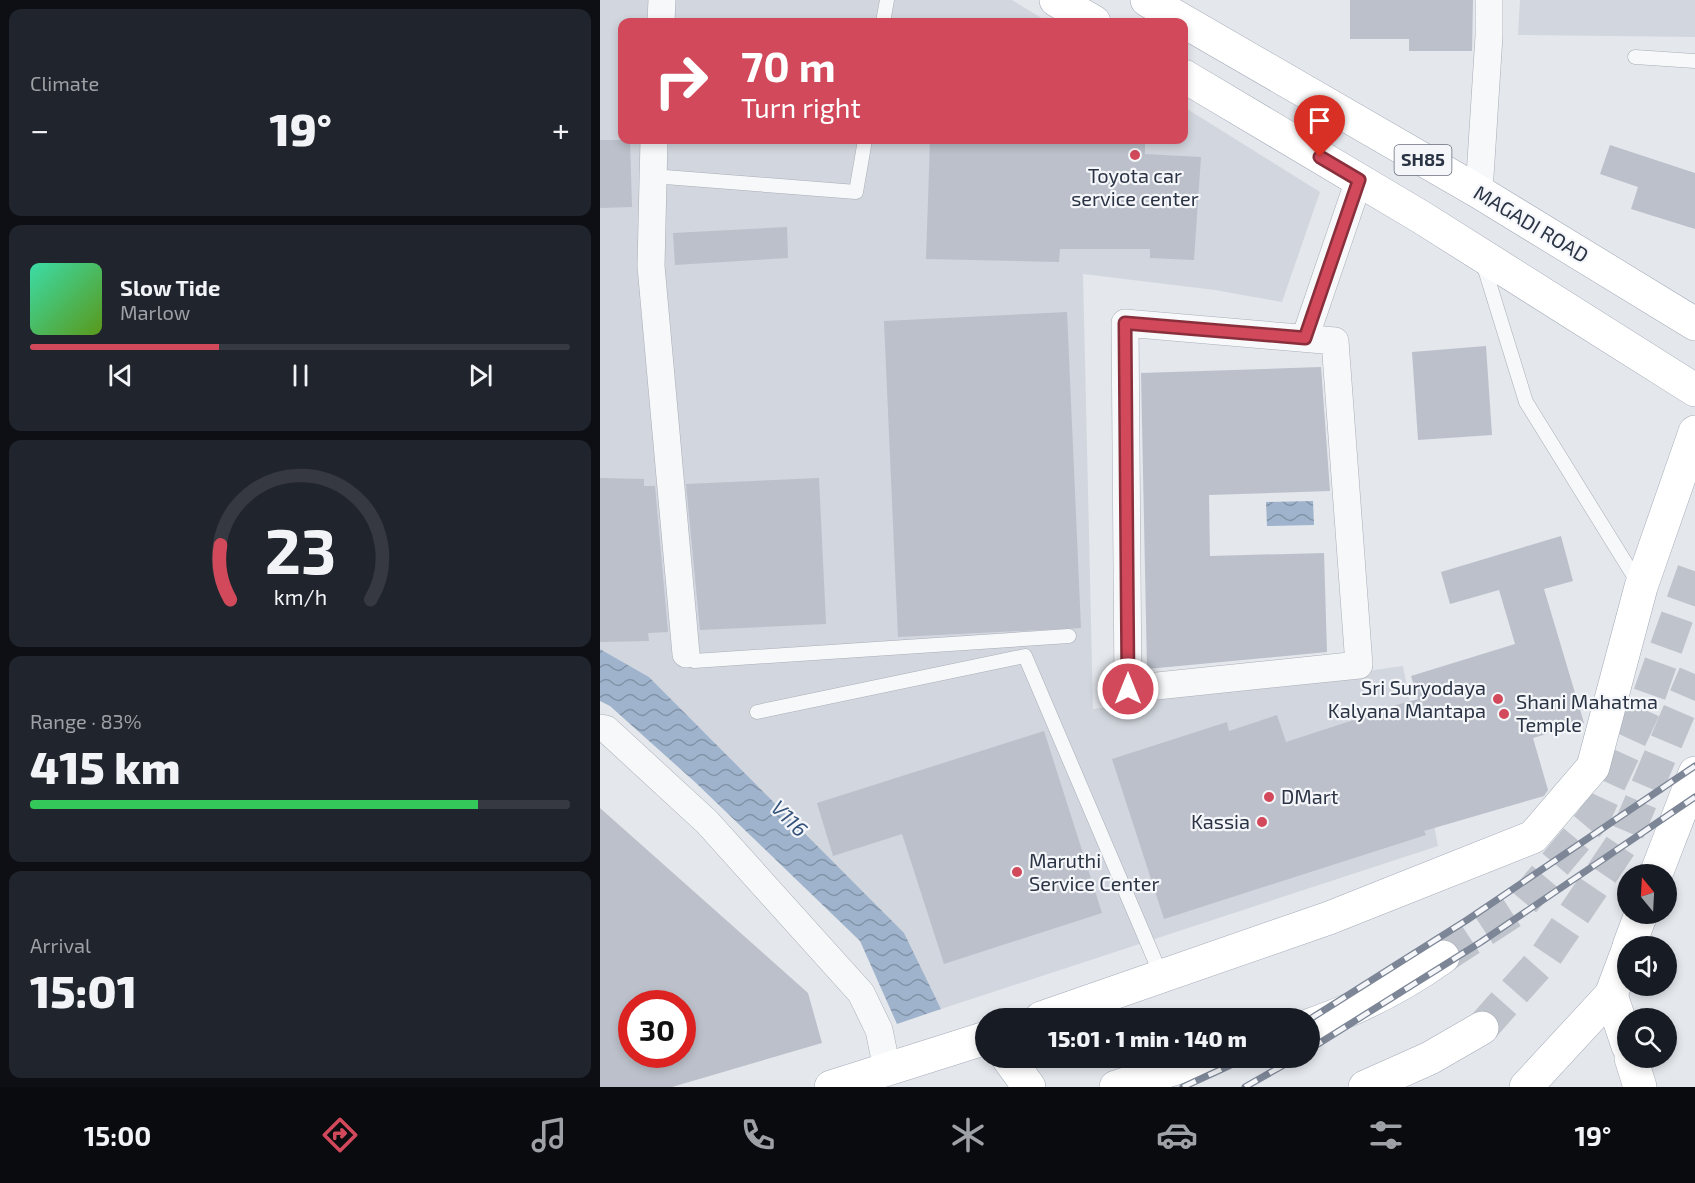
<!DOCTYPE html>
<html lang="en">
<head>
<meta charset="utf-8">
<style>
  :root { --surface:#171b24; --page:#20242c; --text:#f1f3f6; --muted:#9ea1a6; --line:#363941; --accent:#d1495b }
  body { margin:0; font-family:"Exo 2",sans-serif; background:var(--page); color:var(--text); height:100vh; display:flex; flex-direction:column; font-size:22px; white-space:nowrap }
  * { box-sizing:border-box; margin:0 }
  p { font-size:20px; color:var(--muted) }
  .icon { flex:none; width:33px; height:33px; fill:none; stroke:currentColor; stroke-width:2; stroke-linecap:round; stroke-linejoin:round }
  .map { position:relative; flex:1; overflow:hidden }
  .details { display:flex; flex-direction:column; gap:9px; padding:9px; background:#0d0f14; width:600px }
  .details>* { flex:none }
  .banner { position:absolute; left:18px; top:18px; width:570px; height:126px; border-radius:12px; box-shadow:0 3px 9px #0003; background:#d1495b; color:#fff; overflow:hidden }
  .needle { width:39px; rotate:342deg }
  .controls { position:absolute; left:1017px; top:864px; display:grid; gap:12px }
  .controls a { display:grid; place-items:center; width:60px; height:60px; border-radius:50%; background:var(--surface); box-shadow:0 3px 9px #0003; font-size:30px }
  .speed { position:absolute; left:18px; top:990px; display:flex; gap:12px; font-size:30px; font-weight:700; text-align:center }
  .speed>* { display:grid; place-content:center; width:78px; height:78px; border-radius:50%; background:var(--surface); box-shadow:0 3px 9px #0003; line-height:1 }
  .speed .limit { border:9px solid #d22; background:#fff; color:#111 }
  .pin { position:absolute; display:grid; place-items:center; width:51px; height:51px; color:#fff; margin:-62px -26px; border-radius:50% 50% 50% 0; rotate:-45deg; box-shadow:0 0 6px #0007 }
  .pin .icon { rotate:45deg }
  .me { position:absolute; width:66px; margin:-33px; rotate:0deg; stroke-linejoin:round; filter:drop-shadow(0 0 4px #0008) }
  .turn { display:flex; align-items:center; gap:21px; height:126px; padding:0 24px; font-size:27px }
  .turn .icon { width:78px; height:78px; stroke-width:2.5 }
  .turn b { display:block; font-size:42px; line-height:51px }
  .big { font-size:45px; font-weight:800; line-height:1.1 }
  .details .widget { flex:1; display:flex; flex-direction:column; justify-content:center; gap:9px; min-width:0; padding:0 21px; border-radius:12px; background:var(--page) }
  .details .dial { align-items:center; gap:0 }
  .dial svg { height:156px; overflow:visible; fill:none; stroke:var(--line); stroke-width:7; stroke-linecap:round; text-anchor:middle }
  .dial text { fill:var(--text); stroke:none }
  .song { display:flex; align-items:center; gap:18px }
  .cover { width:72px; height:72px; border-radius:9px; background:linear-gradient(135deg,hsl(160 70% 55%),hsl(90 70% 35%)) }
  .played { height:6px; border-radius:3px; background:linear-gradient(90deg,var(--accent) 35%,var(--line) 35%) }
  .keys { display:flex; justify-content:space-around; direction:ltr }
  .heat { display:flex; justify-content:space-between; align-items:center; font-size:33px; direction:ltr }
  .charge { height:9px; border-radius:4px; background:linear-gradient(90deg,#34c759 83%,var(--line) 0) }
  .trip { position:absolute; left:375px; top:1008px; width:345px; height:60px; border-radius:30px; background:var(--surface); box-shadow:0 3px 9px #0003; font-weight:800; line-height:60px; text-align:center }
  .tabs { display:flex; height:96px; justify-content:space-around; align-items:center; background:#090b0e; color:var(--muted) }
  .tabs .icon { width:42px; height:42px }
  .tabs .current { color:var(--accent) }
  .tabs b { font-size:27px; color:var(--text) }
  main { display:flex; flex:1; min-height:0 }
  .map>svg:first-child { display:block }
  .built { fill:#d2d6de }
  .water { fill:url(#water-waves) }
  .building { fill:#bbc0ca; fill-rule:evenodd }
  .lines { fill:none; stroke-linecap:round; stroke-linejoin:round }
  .primary-tunnel { stroke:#bfc3cb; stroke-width:33; stroke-dasharray:33 16; stroke-linecap:butt }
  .service-casing { stroke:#a9aeb7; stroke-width:15 }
  .minor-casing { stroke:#a9aeb7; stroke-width:28 }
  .secondary-casing { stroke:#a9aeb7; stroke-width:34 }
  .primary-casing { stroke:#a3abb8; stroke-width:34 }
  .service { stroke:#f7f8fa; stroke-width:14 }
  .minor { stroke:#f7f8fa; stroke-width:27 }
  .secondary { stroke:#fff; stroke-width:33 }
  .primary { stroke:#fff; stroke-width:33 }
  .rail-casing { stroke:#7d8696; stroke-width:7 }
  .rail { stroke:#f4f6f9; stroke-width:4.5; stroke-dasharray:14; stroke-linecap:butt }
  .route-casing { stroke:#882f3b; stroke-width:15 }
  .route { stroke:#d1495b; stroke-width:10 }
  .poi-dot { fill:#d1495b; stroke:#f4f6f9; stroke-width:2 }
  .labels { text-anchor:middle; stroke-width:4.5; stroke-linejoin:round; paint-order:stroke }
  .shield { fill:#f4f6f9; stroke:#676e7b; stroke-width:1.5 }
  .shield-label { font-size:18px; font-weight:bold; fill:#2b3445 }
  .poi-label { font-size:20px; fill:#2b3445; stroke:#f4f6f9; text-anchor:start }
  .street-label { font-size:20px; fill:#2b3445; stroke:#f4f6f9 }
  .water-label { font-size:21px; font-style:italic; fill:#34527a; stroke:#f4f6f9 }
</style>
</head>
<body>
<main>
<section class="details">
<div class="widget"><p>Climate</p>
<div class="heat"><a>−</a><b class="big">19°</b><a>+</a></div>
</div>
<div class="widget">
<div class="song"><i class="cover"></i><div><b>Slow Tide</b><p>Marlow</p></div></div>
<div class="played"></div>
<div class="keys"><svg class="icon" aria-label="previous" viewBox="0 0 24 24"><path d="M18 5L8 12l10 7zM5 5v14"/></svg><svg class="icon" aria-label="pause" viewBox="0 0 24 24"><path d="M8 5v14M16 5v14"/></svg><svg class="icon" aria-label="next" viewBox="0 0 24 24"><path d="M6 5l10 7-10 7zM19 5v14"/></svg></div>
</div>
<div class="widget dial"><svg viewBox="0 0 100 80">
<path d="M14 69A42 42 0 1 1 86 69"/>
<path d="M14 69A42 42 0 0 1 9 41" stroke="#d1495b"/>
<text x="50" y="56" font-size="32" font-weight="700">23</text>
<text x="50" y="72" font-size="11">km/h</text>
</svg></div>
<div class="widget"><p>Range · 83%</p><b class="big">415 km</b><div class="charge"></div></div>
<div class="widget"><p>Arrival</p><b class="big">15:01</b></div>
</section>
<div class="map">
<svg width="1095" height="1087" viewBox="0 0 1095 1087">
  <defs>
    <pattern id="water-waves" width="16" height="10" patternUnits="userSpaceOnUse" patternTransform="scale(1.5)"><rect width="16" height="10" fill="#9fb4cc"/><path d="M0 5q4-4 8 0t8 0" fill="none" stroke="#8293a7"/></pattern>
  </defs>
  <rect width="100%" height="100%" fill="#e4e7ec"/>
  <g class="built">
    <polygon points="0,0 412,0 448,22 22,22 22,140 584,140 584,107 720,192 682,302 615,290 483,274 493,709 803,666 838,846 341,1009 303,933 49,677 0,649"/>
    <polygon points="920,0 1095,0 1095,37 918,35"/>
  </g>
  <g class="water">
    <polygon points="713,501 714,525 667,526 666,502"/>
    <polygon points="0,649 49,677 304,933 341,1009 297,1024 260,941 96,783 10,706 0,701"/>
  </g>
  <g class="building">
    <polygon points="750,0 873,0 872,51 809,51 809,39 750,39"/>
    <polygon points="0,140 30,140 32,207 0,208"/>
    <polygon points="330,140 545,140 545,154 601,157 594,260 550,258 550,249 460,249 459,262 326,259"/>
    <polygon points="1010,145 1095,173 1095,229 1031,209 1038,187 1000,174"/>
    <polygon points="187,227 188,258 75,265 73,233"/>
    <polygon points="467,312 481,628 298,637 284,321"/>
    <polygon points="886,346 892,435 818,440 812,352"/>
    <polygon points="721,367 730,491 609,495 610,556 724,553 727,652 547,669 541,373"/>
    <polygon points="0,478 44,479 44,486 55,486 68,632 48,633 49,641 0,642"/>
    <polygon points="219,478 226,624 100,630 86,484"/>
    <polygon points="961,536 973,581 944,589 984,723 933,738 948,790 944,796 824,831 826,835 564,919 512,759 627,722 629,731 677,715 686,742 772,714 771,712 818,699 811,676 915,644 899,590 850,604 841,572"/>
    <polygon points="444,731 502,913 344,964 302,834 233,856 217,803"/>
    <path d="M0,808L208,993L222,1043L72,1087H0ZM32,1004H82V1054H32Z"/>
  </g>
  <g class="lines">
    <g class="primary-tunnel">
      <polyline points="843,957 918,908 993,819 1045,707 1095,567"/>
      <polyline points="882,1028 946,956 1025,839 1095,674"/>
    </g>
    <g class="service-casing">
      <g id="service">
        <polyline points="283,22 287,0"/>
        <polyline points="1035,57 1095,61"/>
        <polyline points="52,176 256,192 265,140"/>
        <polyline points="883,263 926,402 1040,586"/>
        <polyline points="86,654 94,661 469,636"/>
        <polyline points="157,712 425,656 562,977"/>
      </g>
    </g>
    <g class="minor-casing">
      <g id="minor">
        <polyline points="61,22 62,0"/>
        <polyline points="54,140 51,266 86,654"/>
        <polyline points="879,192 889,36 889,0"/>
        <polygon points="525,323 735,341 759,665 528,689"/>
        <polyline points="705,338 759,180"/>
        <polyline points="0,728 6,729 107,822 261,993 279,1030 287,1069"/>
      </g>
    </g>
    <g class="secondary-casing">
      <g id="secondary">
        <polyline points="1011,995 1028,1046"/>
        <polyline points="1031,1058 1040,1087"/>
      </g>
    </g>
    <g class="primary-casing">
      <g id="primary">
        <polyline points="456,0 494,22"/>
        <polyline points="547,0 879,192 1095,324"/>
        <polyline points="584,76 821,217 1095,390"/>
        <polyline points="1056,874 1095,773"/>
        <polyline points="1029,946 1041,914"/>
        <polyline points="441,1018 729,918 933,837 993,767 1041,587 1095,432"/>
        <path d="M710,1025C760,1008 801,987 843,957"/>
        <polyline points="408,1058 429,1087"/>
        <polyline points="231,1087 386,1038"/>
        <polyline points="516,1087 608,1058"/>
        <polyline points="765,1087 830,1058 882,1028"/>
        <polyline points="926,1087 1011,995 1028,950"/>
      </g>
    </g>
    <use href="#service" class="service"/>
    <use href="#minor" class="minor"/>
    <use href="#secondary" class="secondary"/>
    <use href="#primary" class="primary"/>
    <g class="rail-casing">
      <g id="rail">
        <polyline points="710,1019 867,920 1095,766"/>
        <polyline points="710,1049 881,942 1095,797"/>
        <polyline points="583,1087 646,1058"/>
        <polyline points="645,1087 696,1058"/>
      </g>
    </g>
    <use href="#rail" class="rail"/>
  </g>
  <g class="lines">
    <g class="route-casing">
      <polyline id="route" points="528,689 525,323 705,338 759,180 720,157"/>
    </g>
    <use href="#route" class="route"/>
  </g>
  <g class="poi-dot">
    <circle cx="535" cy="155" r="6"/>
    <circle cx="898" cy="699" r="6"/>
    <circle cx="904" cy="714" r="6"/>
    <circle cx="669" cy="797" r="6"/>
    <circle cx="662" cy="822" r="6"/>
    <circle cx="417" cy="872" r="6"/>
  </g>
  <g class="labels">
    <rect class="shield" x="794.5" y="145" width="57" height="30" rx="4.5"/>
    <g class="shield-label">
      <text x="823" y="166">SH85</text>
    </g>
    <g class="poi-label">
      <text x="535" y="183" text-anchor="middle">Toyota car<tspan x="535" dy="23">service center</tspan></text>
      <text x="886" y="695" text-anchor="end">Sri Suryodaya<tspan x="886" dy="23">Kalyana Mantapa</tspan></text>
      <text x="916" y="709">Shani Mahatma<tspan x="916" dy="23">Temple</tspan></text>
      <text x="681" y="804">DMart</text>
      <text x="650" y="829" text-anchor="end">Kassia</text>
      <text x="429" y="868">Maruthi<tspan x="429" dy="23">Service Center</tspan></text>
    </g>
    <g class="street-label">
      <text transform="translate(931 224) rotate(31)" y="7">MAGADI ROAD</text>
    </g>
    <g class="water-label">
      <text transform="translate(189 819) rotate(45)" y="7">V116</text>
    </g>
  </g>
</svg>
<div class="controls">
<a><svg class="needle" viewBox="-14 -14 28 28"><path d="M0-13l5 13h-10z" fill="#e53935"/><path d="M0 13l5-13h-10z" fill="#9ea1a6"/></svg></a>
<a><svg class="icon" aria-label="sound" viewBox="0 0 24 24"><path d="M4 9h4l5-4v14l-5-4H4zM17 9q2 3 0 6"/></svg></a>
<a><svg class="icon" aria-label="search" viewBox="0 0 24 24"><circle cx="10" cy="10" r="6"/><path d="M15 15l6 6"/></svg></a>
</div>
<div class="speed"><div class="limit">30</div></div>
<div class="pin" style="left:720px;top:157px;background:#d93025"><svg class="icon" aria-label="arrive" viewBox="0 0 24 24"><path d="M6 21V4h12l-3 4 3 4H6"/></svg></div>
<svg class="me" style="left:528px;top:689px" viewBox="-20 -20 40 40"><circle r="17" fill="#d1495b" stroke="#fff" stroke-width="3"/><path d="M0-11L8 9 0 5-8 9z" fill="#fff"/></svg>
<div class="trip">15:01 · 1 min · 140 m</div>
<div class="banner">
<div class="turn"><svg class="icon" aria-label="right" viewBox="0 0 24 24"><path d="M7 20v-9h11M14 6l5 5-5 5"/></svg><div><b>70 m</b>Turn right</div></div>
</div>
</div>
</main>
<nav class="tabs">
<b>15:00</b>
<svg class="icon current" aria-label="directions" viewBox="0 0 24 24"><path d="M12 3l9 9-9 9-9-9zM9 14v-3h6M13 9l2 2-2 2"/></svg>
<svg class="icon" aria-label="music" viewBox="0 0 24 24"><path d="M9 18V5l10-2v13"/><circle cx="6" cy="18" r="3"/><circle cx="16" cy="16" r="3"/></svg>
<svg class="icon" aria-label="phone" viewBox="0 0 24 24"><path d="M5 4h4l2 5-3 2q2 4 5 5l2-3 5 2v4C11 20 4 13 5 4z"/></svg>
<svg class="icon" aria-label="climate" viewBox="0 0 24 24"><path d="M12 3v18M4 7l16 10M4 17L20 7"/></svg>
<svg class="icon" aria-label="car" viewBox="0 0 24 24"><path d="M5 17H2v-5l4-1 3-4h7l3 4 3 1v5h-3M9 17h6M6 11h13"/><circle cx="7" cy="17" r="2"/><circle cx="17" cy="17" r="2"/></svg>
<svg class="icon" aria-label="filters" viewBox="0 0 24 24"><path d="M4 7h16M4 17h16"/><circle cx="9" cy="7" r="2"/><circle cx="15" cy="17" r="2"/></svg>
<b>19°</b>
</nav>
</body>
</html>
